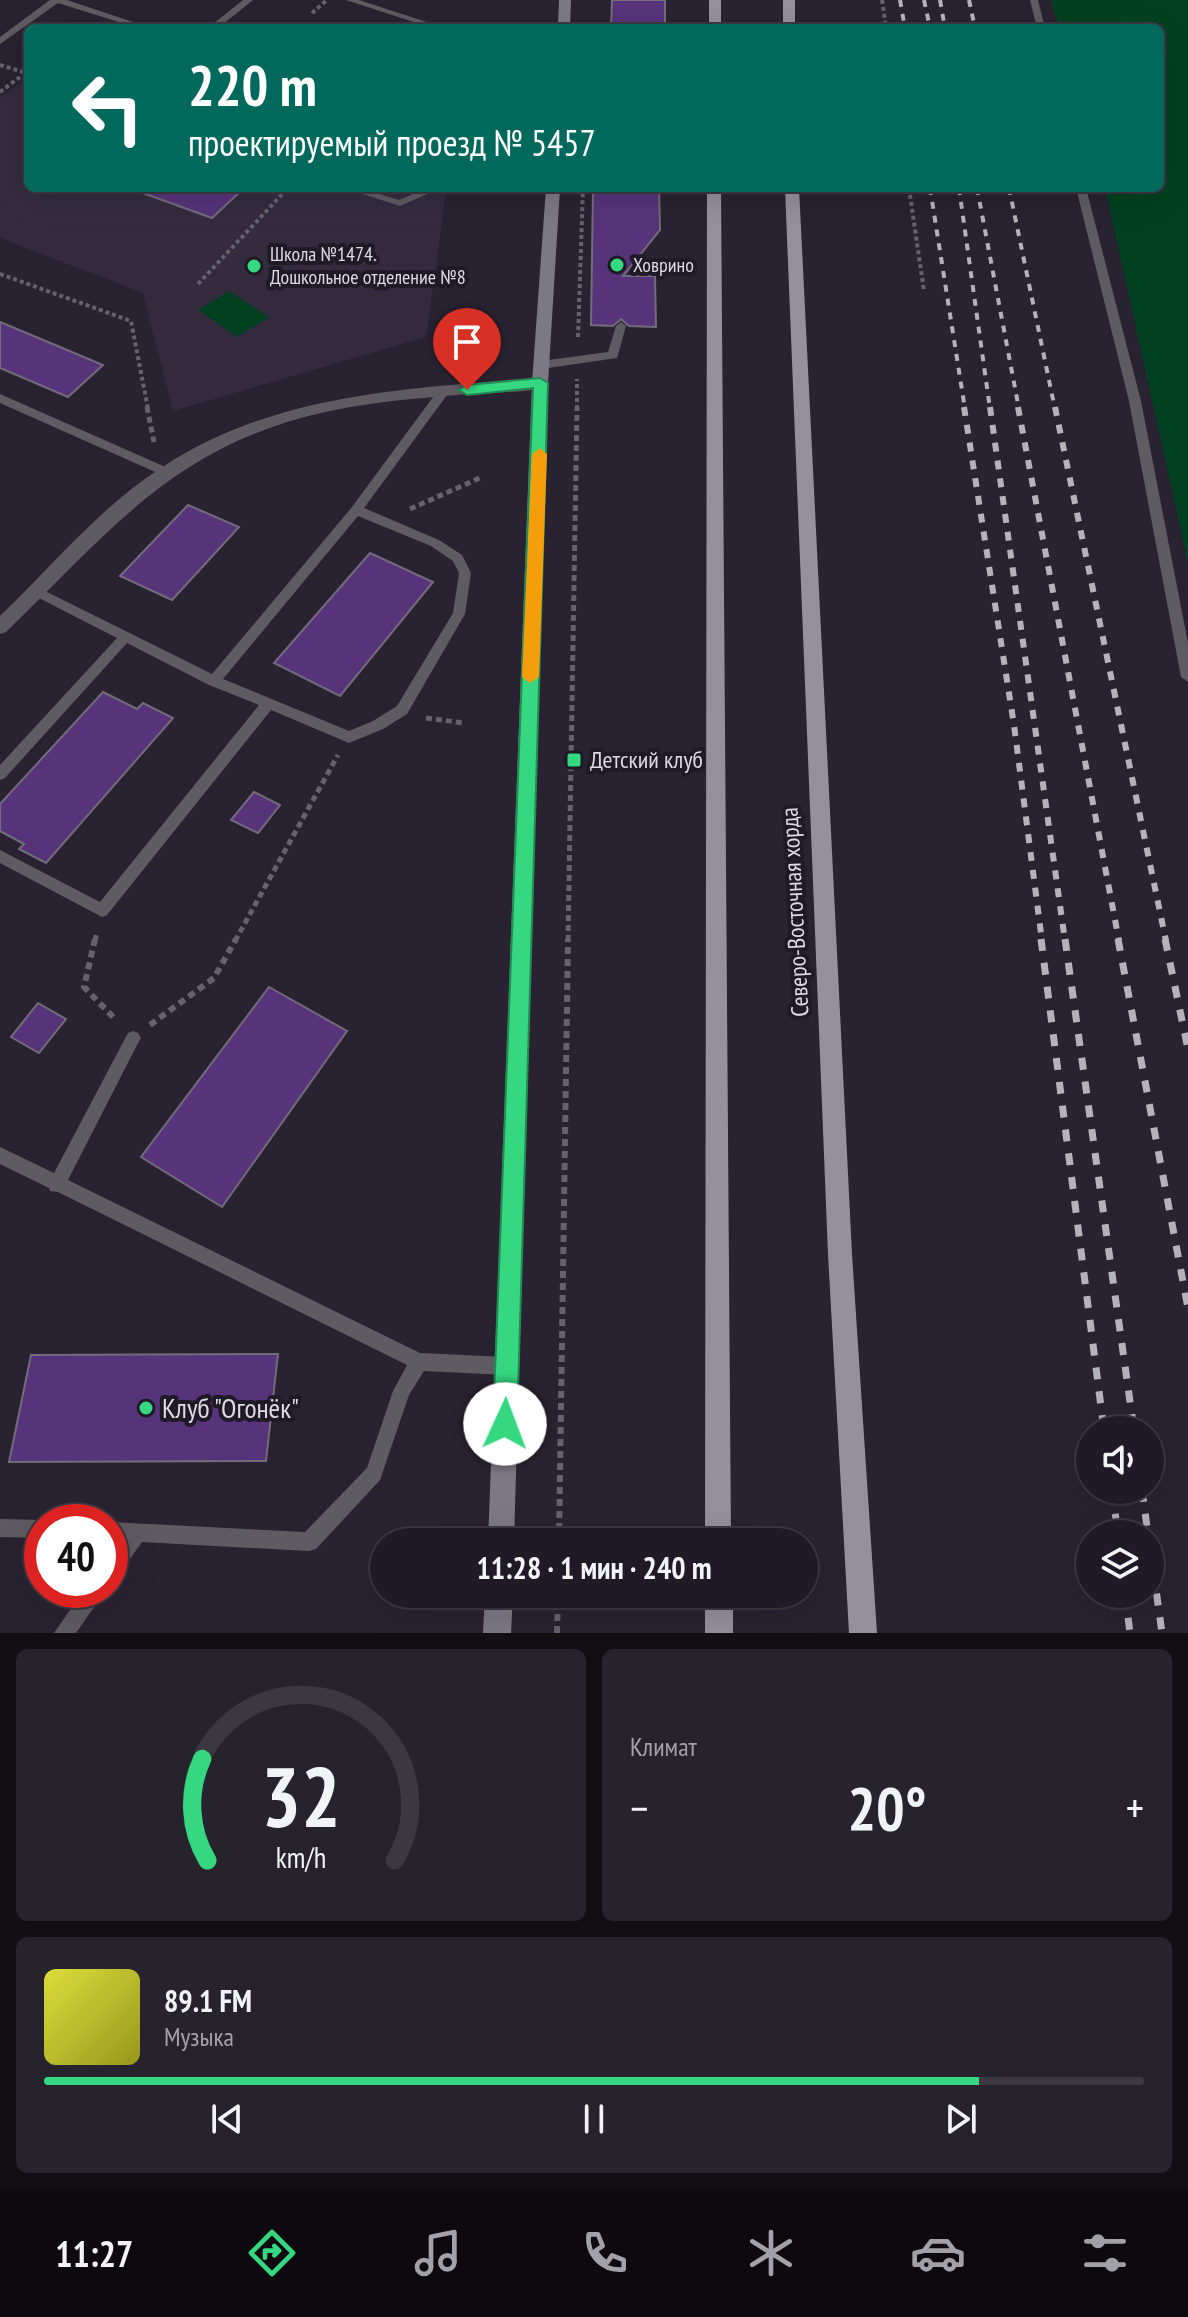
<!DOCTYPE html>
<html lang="ru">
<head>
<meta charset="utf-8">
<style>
  :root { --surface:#1f1a25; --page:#27232d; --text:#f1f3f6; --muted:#a1a1a7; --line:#3c3842; --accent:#35d881 }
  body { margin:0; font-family:"PT Sans Narrow",sans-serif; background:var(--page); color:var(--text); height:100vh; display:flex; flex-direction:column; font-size:30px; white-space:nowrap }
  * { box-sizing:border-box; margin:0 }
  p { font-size:26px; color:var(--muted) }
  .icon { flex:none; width:44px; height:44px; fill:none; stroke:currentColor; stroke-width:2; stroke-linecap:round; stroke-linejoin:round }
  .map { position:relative; height:1633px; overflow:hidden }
  .panel { display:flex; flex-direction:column; gap:16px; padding:16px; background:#110e14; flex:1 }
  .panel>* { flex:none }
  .guide { position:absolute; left:24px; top:24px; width:1140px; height:168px; border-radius:12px; box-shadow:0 8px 32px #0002,0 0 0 2px var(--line); background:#00695c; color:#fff; overflow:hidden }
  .buttons { position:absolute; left:1076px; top:1416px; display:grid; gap:16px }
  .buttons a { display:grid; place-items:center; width:88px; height:88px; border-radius:50%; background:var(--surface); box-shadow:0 8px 32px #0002,0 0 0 2px var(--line); font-size:40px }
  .speed { position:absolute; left:24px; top:1504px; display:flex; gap:16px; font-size:40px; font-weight:700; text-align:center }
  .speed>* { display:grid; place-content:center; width:104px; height:104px; border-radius:50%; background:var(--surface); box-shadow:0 8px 32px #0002,0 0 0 2px var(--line); line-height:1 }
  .speed .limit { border:12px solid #d22; background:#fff; color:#111 }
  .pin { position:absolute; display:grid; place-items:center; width:68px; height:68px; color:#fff; margin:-82px -34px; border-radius:50% 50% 50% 0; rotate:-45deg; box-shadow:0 0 8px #0007 }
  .pin .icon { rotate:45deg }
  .me { position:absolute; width:88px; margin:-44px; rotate:2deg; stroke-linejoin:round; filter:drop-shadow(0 0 6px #0008) }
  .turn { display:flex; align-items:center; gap:28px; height:168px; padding:0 32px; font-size:36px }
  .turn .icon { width:104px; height:104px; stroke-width:2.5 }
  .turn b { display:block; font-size:56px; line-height:68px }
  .big { font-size:60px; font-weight:700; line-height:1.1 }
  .panel .widget { flex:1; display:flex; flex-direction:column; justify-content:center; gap:12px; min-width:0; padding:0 28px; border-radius:12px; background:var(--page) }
  .panel .dial { align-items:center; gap:0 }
  .dial svg { height:208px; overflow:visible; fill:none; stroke:var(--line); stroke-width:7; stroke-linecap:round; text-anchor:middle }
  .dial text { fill:var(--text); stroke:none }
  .song { display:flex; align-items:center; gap:24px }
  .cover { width:96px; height:96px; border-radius:12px; background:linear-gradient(135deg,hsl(60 70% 55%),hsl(60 70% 35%)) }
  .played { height:8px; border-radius:4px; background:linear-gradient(90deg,var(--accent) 85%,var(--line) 85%) }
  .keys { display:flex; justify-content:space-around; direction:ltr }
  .heat { display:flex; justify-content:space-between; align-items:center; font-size:44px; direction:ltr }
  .panel .tiles { flex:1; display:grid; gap:16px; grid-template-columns:1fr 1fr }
  .widget:last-child { grid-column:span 2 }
  .trip { position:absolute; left:370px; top:1528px; width:448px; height:80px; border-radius:40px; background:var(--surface); box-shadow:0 8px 32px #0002,0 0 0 2px var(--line); font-weight:700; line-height:80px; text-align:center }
  .dock { display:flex; height:128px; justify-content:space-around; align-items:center; background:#0c0a0f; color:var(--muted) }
  .dock .icon { width:56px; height:56px }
  .dock .on { color:var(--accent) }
  .dock b { font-size:36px; color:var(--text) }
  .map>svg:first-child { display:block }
  .built { fill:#342b3f }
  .green { fill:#014121 }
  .building { fill:#57347a; stroke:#726b7b; stroke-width:2 }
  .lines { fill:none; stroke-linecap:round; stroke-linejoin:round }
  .path-far2 { stroke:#66616d; stroke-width:4; stroke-dasharray:4 3; stroke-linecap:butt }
  .path-far1 { stroke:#66616d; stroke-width:5; stroke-dasharray:6 4; stroke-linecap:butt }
  .path { stroke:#66616d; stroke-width:6; stroke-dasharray:7 5; stroke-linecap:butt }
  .lane { fill:#5e5b62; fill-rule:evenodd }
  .street { fill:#5e5b62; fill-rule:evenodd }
  .secondary { fill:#7d7984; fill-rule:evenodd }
  .primary { fill:#958f9e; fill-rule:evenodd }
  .rail-far2 { stroke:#b6b2bc; stroke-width:4; stroke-dasharray:7 7; stroke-linecap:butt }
  .rail-far1 { stroke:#b6b2bc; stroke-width:6; stroke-dasharray:9 9; stroke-linecap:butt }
  .rail { stroke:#b6b2bc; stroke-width:7; stroke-dasharray:12 12; stroke-linecap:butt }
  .route { fill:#35d881; stroke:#228c54; stroke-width:2 }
  .slow { fill:#f59e0b }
  .poi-dot { fill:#35d881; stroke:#201a27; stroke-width:3 }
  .labels { text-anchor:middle; stroke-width:8; stroke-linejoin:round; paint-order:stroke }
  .far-poi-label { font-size:20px; fill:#dedae3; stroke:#201a27; text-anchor:start }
  .poi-label { font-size:24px; fill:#dedae3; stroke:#201a27; text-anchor:start }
  .street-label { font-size:24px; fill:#dedae3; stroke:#201a27 }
  .near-poi-label { font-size:28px; fill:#dedae3; stroke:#201a27; text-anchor:start }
</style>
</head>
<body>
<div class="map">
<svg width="1188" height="1633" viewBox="0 0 1188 1633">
  <rect width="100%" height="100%" fill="#292331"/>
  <polygon class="built" points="28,77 28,188 424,188 446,193 426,337 173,411 143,293 0,238 0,98"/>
  <g class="green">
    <polygon points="1051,0 1188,0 1188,563 1105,188 1160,188 1160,28 1059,28"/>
    <polygon points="229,291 269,317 237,337 198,310"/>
  </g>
  <g class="building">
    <polygon points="612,0 665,0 665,28 611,28"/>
    <polygon points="141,188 244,188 212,218 140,192"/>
    <polygon points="593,188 659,188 660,230 623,276 655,276 656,327 629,326 621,319 613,326 591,325"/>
    <polygon points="0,322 60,347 103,365 68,397 0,368"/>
    <polygon points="188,505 239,527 172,600 120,576"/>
    <polygon points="370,553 433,582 340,696 274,663"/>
    <polygon points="103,692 137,709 143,703 173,718 46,863 19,849 24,844 0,831 0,804"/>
    <polygon points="254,792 280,805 258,833 231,820"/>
    <polygon points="269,987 347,1031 222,1207 141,1157"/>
    <polygon points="38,1003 66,1019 39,1053 11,1037"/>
    <polygon points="278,1354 266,1461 9,1462 31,1355"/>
  </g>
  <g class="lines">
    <g class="path-far2">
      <polyline points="882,0 886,28"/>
      <polyline points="312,13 327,0"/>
      <polyline points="0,65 27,73"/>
      <polyline points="0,92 28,71"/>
      <polyline points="909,188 924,291"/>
      <polyline points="0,274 131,321 148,409"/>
      <polyline points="198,284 288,188"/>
      <polyline points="578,337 583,188"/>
      <polyline points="577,409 577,379"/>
    </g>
    <g class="path-far1">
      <polyline points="147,407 154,442"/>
      <polyline points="410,509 482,477"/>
      <polyline points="426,718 464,723"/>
      <polyline points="95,941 97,932"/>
      <polyline points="235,941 338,755"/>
      <polyline points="568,941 577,407"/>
    </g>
    <g class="path">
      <polyline points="95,939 84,987 116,1020"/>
      <polyline points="150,1025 214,978 236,939"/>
      <polyline points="559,1542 568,939"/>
      <polyline points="557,1633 558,1594"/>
    </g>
    <g class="lane">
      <polygon points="50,0 67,0 151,28 138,28 58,3 0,44 0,37"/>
      <polygon points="243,0 253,0 218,28 208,28"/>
      <polygon points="346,0 359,0 445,28 432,28"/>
      <polygon points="1030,0 1038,0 1045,28 1037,28"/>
      <polygon points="344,188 360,188 399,200 427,188 441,188 400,206"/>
      <polygon points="1076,188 1086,188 1141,401 1188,643 1188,682 1181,677 1129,401"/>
      <polygon points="621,322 626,326 617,358 541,369 535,365 541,361 608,352 616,326"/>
      <path d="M443,388L449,392L447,395L364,508L439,540L462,555L471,573L465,614L407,714L383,729L349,743L271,710L107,915L102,917L0,863V850L100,902L259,705L209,685L127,643L5,778L0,780V765L117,638L33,595L31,592L33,589H41L212,674L352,507L439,389ZM358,516L431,546L453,561L459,573L453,613L397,706L373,721L349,731L223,679Z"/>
      <polygon points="0,394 170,469 172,472 170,475 162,475 0,403"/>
      <polygon points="133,1031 138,1033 141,1038 138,1043 68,1180 420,1353 507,1357 513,1360 516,1366 513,1372 507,1375 424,1371 409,1395 380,1480 316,1549 309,1551 142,1542 117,1577 110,1579 110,1554 120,1541 110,1540 110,1522 305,1532 367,1468 393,1391 407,1365 58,1192 50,1191 49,1188 0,1164 0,1147 54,1173 128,1033"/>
      <polygon points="0,1519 42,1520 48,1522 42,1522 42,1538 0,1537"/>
      <polygon points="84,1590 106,1590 76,1633 54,1633"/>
    </g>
    <path class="street" d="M540,378L546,379V387C525,393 500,392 479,393C434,397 389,400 345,408C182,438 118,523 6,632L0,634V616C52,566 100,507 161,468C274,393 409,388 540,378Z"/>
    <g class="secondary">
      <polygon points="559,0 571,0 570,28 558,28"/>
      <polygon points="546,188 560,188 548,383 514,1542 488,1542 532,383"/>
      <polygon points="485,1594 513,1594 511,1633 483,1633"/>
    </g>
    <g class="primary">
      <rect x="709" y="0" width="12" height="28"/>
      <rect x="783" y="0" width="12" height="28"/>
      <polygon points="707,188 721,188 731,1542 705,1542"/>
      <polygon points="785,188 799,188 852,1254 877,1633 849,1633 828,1254"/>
      <rect x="705" y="1594" width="28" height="39"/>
    </g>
    <g class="rail-far2">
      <polyline points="900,0 905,28"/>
      <polyline points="924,0 930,28"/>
      <polyline points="940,0 945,28"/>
      <polyline points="969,0 975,28"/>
      <polyline points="930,188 965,409"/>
      <polyline points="959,188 990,409"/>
      <polyline points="977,188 1019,409"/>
      <polyline points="1009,188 1055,409"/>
    </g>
    <g class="rail-far1">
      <polyline points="964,407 1014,725 1042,941"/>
      <polyline points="990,407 1065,941"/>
      <polyline points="1018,407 1119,941"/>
      <polyline points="1055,407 1166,941"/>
    </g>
    <g class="rail">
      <polyline points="1041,939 1104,1430"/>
      <polyline points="1065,939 1134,1430"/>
      <polyline points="1118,939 1188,1308"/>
      <polyline points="1165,939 1188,1049"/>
      <polyline points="1112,1490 1118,1534"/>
      <polyline points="1142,1490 1148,1534"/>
      <polyline points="1150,1546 1162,1633"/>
      <polyline points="1125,1594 1130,1633"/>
    </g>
  </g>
  <polygon class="route" points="540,378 548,383 517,1424 513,1433 505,1436 497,1433 493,1424 533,388 467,395 459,390 467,385"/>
  <polygon class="slow" points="540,448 547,454 539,677 530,683 522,677 532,454"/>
  <g class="poi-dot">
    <circle cx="617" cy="265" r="8"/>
    <circle cx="254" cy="266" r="8"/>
    <rect x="566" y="752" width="16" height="16" rx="4"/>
    <circle cx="146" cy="1408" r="8"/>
  </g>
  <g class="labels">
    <g class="far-poi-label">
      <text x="270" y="261">Школа №1474.<tspan x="270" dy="23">Дошкольное отделение №8</tspan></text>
      <text x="633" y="272">Ховрино</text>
    </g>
    <g class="poi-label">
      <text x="590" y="768">Детский клуб</text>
    </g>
    <g class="street-label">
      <text transform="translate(795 912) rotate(-93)" y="8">Северо-Восточная хорда</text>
    </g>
    <g class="near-poi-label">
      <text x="162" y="1418">Клуб "Огонёк"</text>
    </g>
  </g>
</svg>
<div class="buttons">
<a><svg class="icon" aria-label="sound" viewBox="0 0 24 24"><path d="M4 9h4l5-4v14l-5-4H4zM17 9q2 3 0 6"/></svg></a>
<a><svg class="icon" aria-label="layers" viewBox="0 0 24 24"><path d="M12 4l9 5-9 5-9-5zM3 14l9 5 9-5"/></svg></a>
</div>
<div class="speed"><div class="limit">40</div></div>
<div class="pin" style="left:467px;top:390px;background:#d93025"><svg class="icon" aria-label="arrive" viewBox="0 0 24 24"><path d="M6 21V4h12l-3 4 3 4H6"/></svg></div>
<svg class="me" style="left:505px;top:1424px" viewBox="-20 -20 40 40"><circle r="19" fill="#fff"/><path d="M0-13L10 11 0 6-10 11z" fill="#35d881"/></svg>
<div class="trip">11:28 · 1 мин · 240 m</div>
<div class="guide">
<div class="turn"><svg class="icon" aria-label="left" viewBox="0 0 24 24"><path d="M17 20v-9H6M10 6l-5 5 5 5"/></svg><div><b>220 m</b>проектируемый проезд № 5457</div></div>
</div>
</div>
<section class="panel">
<div class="tiles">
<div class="widget dial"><svg viewBox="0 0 100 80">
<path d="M14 69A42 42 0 1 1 86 69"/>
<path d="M14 69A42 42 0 0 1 12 30" stroke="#35d881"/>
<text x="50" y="56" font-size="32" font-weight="700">32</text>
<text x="50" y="72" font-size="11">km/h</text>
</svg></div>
<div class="widget"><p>Климат</p>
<div class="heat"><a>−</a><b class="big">20°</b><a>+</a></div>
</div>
<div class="widget">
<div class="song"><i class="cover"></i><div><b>89.1 FM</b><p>Музыка</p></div></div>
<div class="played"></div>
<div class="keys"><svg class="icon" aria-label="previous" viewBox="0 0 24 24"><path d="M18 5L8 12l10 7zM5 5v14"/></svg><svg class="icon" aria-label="pause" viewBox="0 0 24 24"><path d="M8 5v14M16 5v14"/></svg><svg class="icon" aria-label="next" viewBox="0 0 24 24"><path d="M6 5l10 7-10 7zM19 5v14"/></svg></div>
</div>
</div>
</section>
<nav class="dock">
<b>11:27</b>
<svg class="icon on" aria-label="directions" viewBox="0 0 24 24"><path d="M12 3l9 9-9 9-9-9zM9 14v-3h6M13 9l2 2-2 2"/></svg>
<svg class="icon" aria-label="music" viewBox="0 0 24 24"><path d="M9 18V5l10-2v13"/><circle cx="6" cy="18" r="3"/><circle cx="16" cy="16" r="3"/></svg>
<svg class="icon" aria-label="phone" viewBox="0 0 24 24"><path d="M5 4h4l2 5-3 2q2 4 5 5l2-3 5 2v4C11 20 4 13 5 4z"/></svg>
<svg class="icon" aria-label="climate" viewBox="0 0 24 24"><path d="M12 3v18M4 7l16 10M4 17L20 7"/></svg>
<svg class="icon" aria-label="car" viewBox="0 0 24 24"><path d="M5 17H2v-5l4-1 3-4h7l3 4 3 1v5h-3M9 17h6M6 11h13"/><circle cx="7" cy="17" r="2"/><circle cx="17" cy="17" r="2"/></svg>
<svg class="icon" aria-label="filters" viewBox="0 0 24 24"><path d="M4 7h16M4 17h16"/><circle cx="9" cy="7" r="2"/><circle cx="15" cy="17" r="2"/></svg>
</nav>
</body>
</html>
